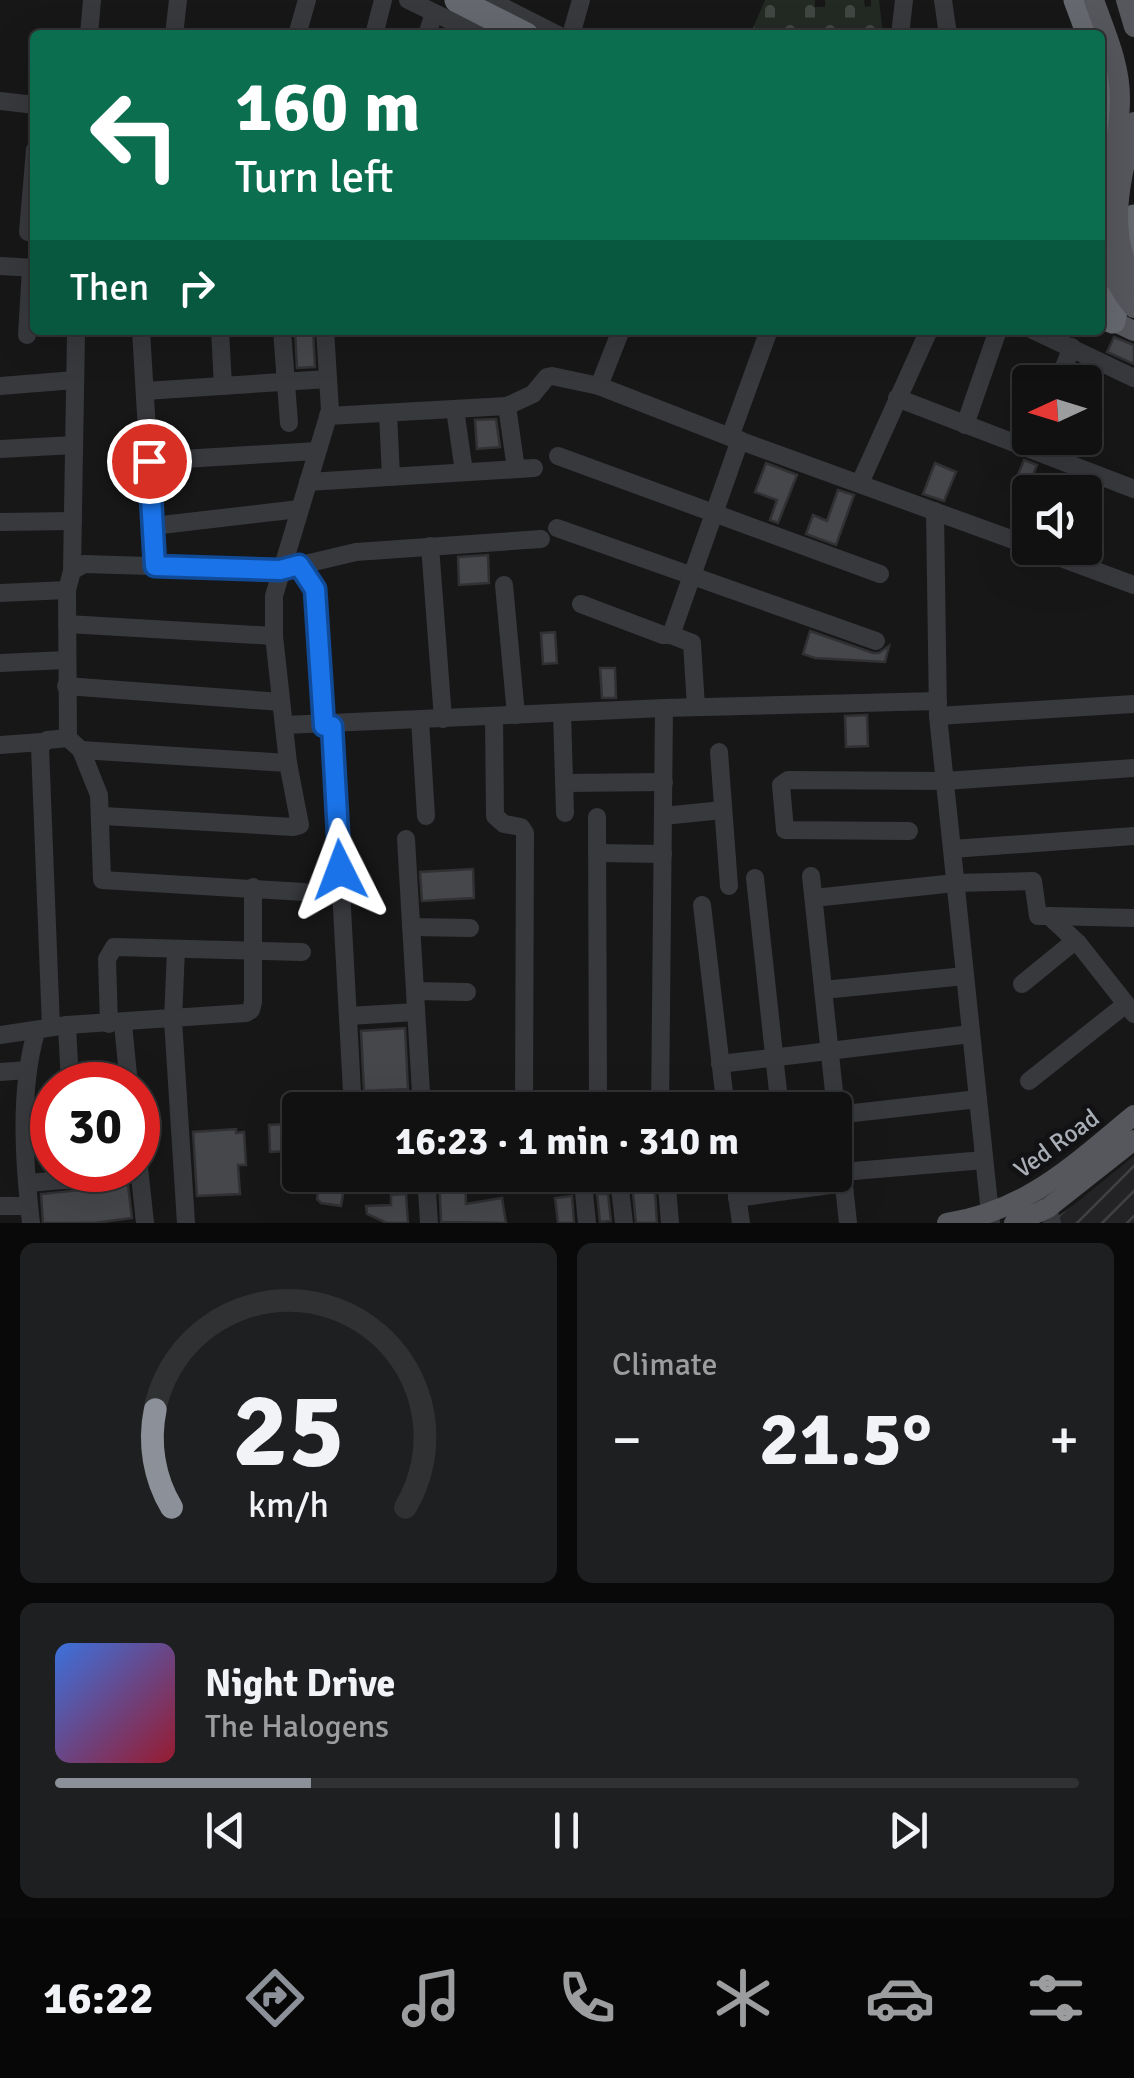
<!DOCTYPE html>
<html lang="en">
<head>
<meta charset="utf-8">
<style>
  :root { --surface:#111112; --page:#1e1f20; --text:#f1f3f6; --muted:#9c9d9f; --line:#303132; --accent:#8c9099 }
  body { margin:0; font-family:Signika,sans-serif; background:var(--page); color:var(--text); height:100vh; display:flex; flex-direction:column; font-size:38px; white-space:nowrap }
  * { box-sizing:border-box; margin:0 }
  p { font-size:32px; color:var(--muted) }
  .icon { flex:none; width:55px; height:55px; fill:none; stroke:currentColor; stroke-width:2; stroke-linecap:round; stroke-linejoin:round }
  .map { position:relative; height:1223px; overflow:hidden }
  .drawer { display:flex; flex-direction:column; gap:20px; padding:20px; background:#09090a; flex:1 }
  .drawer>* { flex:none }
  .guide { position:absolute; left:30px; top:30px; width:1075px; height:305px; border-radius:10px; box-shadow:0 10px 40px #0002,0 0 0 2px var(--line); background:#0b6e4f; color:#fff; overflow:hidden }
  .needle { width:65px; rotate:266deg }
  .controls { position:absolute; left:1012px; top:365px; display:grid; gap:20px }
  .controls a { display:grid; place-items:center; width:90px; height:90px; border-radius:10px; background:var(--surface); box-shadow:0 10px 40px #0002,0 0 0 2px var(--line); font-size:50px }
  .speed { position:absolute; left:30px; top:1062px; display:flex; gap:20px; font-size:50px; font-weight:700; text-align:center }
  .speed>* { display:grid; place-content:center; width:130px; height:130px; border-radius:50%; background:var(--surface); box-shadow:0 10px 40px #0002,0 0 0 2px var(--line); line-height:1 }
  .speed .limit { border:15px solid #d22; background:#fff; color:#111 }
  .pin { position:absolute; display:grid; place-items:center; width:85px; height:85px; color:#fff; margin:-42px; border:5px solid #fff; border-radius:50%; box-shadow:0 2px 10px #0007 }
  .me { position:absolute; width:110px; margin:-55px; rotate:357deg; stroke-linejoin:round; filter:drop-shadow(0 0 8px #0008) }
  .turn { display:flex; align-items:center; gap:35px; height:210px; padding:0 40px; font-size:45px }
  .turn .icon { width:130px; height:130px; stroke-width:2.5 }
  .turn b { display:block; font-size:70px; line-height:85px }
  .then { display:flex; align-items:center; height:95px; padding:0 40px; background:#0003; gap:20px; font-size:38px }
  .big { font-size:75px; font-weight:800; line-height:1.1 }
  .drawer .tile { flex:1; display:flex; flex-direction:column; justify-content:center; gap:15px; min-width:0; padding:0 35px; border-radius:15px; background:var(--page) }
  .drawer .dial { align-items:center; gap:0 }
  .dial svg { height:260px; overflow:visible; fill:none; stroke:var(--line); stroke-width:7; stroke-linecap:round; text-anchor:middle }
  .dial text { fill:var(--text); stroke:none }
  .song { display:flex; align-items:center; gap:30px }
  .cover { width:120px; height:120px; border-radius:15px; background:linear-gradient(135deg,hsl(220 70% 55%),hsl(350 70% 35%)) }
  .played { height:10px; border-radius:5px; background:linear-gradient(90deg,var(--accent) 25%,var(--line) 25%) }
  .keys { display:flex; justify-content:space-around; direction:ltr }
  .heat { display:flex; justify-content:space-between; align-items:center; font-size:55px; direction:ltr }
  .drawer .tiles { flex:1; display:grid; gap:20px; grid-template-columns:1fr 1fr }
  .tile:last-child { grid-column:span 2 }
  .trip { position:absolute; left:282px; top:1092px; width:570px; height:100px; border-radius:10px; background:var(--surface); box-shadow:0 10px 40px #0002,0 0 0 2px var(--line); font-weight:800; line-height:100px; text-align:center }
  .menu { display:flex; height:160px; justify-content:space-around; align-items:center; background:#070707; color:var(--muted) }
  .menu .icon { width:70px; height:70px }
  .menu .active { color:var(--accent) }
  .menu b { font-size:45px; color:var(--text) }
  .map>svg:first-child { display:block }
  .industrial { fill:url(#industrial-furrows) }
  .cemetery { fill:url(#cemetery-stones) }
  .building { fill:#46474b; stroke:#313134; stroke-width:2.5 }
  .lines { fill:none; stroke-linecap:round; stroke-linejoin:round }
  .minor { stroke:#38393d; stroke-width:18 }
  .major { stroke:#55575c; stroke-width:20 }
  .highway { stroke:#65686e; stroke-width:25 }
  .major-bridge { stroke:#55575c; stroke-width:20 }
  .route-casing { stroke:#114b97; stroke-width:25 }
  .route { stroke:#1a73e8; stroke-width:18 }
  .labels { text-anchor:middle; stroke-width:10; stroke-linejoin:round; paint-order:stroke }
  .street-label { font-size:25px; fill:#aaafb7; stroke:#121214 }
</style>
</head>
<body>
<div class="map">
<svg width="1134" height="1223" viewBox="0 0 1134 1223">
  <defs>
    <pattern id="industrial-furrows" width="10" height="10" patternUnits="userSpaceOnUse" patternTransform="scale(2.5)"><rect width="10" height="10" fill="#232325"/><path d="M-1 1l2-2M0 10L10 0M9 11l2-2" fill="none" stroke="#404042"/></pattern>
    <pattern id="cemetery-stones" width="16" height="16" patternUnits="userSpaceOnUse" patternTransform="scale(2.5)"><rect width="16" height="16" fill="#232a24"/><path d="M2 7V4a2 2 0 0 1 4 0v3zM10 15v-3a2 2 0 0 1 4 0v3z" fill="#404642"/></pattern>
  </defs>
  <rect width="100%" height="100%" fill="#171718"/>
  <polygon class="industrial" points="1134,1156 1134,1223 1049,1223 1076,1203"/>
  <polygon class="cemetery" points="765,0 815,0 815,7 825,7 825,0 864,0 865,7 871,6 871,0 879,0 883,35 750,35"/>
  <g class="building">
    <polygon points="295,330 313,330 315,367 297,368"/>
    <polygon points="1114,337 1134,345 1134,364 1107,352"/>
    <polygon points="496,419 500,447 477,449 475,420"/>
    <polygon points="1024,460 1037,465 1028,488 1015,482"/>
    <polygon points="766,463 797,475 778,523 770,520 777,500 755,492"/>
    <polygon points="935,463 956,472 944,501 923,494"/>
    <polygon points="838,490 854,495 836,545 806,534 813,515 827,521"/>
    <polygon points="488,555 489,583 459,585 458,557"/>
    <polygon points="810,631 873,653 879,653 889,646 885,662 815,658 803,654"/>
    <polygon points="555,632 557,663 543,664 541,633"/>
    <polygon points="600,668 615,668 616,698 602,698"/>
    <polygon points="867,715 868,746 846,747 845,716"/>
    <polygon points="473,869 474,898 422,901 420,872"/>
    <polygon points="405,1028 408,1089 364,1091 361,1031"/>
    <polygon points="48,1106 52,1108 52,1136 39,1137 38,1107"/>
    <polygon points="286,1124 286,1127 300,1126 300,1138 291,1139 291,1151 270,1152 269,1125"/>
    <polygon points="236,1129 236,1133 244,1132 246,1165 238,1165 240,1194 197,1196 193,1132"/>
    <polygon points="439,1175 462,1175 462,1180 465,1179 466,1204 502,1198 506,1223 441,1222"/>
    <polygon points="128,1185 132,1218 94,1223 43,1223 41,1194"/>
    <polygon points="319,1185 344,1188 341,1206 321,1203 317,1199"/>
    <polygon points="655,1192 657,1223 636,1223 633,1193"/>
    <polygon points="406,1194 408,1223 387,1223 367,1214 366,1206 391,1205 391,1195"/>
    <polygon points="597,1194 608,1194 611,1221 600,1222"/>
    <polygon points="572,1196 574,1223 558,1223 555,1198"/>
  </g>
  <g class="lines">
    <g class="minor">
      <polyline points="408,0 480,35"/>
      <polyline points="489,0 558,35"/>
      <polyline points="943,0 948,35"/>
      <polyline points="89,35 92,0"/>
      <polyline points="174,35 178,0"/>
      <polyline points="297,35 307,0"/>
      <polyline points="374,35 383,0"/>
      <polyline points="427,35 434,13"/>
      <polyline points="571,35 581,0"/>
      <polyline points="900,35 904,0"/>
      <polyline points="0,101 35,105"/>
      <polyline points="28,232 35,150"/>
      <polyline points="0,266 35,268"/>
      <polyline points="141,330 155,566"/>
      <polyline points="220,330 223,386"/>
      <polyline points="282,330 289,423"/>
      <polyline points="621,330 599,386 730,437 1030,546"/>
      <polyline points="1033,330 1134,378"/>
      <polyline points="27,335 31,268"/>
      <polyline points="1058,382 1072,347"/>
      <polyline points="0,386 75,380"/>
      <polyline points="145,391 328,379"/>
      <polyline points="897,398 1134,489"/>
      <polyline points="507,406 516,469"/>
      <polyline points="455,409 464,472"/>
      <polyline points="388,413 391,477"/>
      <polyline points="328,416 507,406 533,394 547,377 552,376 599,386"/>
      <polyline points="965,425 998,330"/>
      <polyline points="730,437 769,330"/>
      <polyline points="0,449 74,445"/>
      <polyline points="558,456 880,574"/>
      <polyline points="149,461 317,451"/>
      <polyline points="308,482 534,468"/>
      <polyline points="860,483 929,330"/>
      <polyline points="935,511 938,716 991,1223"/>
      <polyline points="0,522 73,521"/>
      <polyline points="153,526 299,509"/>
      <polyline points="557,528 876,641"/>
      <polyline points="430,546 443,719"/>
      <polyline points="1034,548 1134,585"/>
      <polyline points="299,565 315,589 324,725"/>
      <polyline points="72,571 76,333"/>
      <polyline points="504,585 516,715"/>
      <polyline points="0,593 67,590"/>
      <polyline points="581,604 663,635 671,635 740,440"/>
      <polyline points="67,624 274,636"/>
      <polyline points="671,635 692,643 696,707"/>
      <polyline points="0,663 66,660"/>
      <polyline points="66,686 281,702"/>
      <polyline points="562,713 565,813"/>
      <polyline points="494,716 495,816 504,824 521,827 525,833 524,1110"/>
      <polyline points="938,716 1134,704"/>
      <polyline points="420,720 426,816"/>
      <polyline points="285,725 664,708 938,701"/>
      <polyline points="332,725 353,1110"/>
      <polyline points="0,745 42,742"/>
      <polyline points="81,750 99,795 102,880 304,892"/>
      <polyline points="719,752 729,886"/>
      <polyline points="288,763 81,750 68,738 67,590 72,571 84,564 280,570 356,552 541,539"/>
      <polyline points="564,783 664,782"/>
      <polyline points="103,816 293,827 300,825 288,763 274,636 274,596 330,410 325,330"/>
      <polyline points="663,816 723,810"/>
      <polyline points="597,817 598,1107"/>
      <polyline points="909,831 785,830 781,785 788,780 945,781 1134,768"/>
      <polyline points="406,839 422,1110"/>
      <polyline points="952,849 1134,836"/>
      <polyline points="597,853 663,854"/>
      <polyline points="811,876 848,1223"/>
      <polyline points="755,878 780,1110"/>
      <polyline points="814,898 955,883 1033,881 1038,916 1049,916 1078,943"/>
      <polyline points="702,905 726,1110"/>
      <polyline points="1049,916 1134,918"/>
      <polyline points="411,927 470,928"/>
      <polyline points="176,949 173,1020 186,1223"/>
      <polyline points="1022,984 1071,944 1078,943 1134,1014"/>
      <polyline points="823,990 965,976"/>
      <polyline points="415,991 467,992"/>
      <polyline points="348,1016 416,1012"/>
      <polyline points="109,1024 107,959 114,947 302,952"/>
      <polyline points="123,1024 129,1085"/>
      <polyline points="67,1025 70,1085"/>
      <polyline points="51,1027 40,747 47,740 68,738"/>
      <polyline points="0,1035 67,1025 246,1013 251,1010 253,1002 253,887"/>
      <polyline points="720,1064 971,1034"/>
      <polyline points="0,1072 28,1070"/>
      <polyline points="1029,1081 1126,1004"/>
      <polyline points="537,1110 598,1107 629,1110"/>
      <polyline points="660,1110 664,708"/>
      <polyline points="836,1115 978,1099"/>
      <polyline points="138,1158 145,1223"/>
      <polyline points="842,1172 984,1160"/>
      <polyline points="426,1175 429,1223"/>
      <polyline points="666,1175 670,1223"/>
      <polyline points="734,1175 741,1223"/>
      <polyline points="619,1180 624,1223"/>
      <polyline points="583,1182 587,1223"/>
      <polyline points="28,1183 76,1179 75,1170"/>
      <polyline points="556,1183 666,1179"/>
      <polyline points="1044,1195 1052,1223"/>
      <polyline points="737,1198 844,1183"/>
      <polyline points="0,1206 29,1206"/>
      <path d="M31,1223C24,1162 19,1091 36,1032"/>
    </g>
    <g class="major">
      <polyline points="1126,0 1134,27"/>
      <polyline points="1113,321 1134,331"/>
      <path d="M947,1223C1027,1211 1074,1164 1134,1115"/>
      <polyline points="1014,1223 1048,1208 1134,1140"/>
    </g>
    <g class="highway">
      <polyline points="457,0 526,35"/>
      <polyline points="1076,0 1089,35"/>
      <polyline points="1100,65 1104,82 1100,132"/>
      <polyline points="1100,316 1113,321 1134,217"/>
    </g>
    <g class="major-bridge">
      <path d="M1094,0C1105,32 1120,63 1120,98C1120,177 1073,235 1134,308"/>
      <path d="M1134,122C1122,178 1105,229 1134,281"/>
    </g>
  </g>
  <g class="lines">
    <g class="route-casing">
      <polyline id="route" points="149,461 155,566 280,570 299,565 315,589 324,726 332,726 340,870"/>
    </g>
    <use href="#route" class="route"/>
  </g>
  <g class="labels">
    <g class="street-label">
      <text transform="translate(1056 1143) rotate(-36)" y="9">Ved Road</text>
    </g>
  </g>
</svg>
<div class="controls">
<a><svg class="needle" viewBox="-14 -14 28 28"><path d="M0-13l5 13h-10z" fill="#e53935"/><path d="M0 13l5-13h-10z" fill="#9c9d9f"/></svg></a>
<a><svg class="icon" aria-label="sound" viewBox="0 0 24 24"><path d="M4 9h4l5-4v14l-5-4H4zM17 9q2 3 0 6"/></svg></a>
</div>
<div class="speed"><div class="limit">30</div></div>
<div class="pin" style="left:149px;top:461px;background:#d93025"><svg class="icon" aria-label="arrive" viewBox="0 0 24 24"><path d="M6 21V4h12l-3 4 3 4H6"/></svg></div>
<svg class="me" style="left:340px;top:870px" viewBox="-20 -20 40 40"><path d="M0-17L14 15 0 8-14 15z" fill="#1a73e8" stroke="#fff" stroke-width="4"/></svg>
<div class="trip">16:23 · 1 min · 310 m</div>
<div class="guide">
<div class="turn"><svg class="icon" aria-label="left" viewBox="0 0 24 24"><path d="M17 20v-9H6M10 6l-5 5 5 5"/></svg><div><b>160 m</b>Turn left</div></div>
<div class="then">Then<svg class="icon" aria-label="right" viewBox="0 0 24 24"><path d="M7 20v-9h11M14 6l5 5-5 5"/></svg></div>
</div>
</div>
<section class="drawer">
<div class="tiles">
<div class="tile dial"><svg viewBox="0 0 100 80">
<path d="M14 69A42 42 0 1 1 86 69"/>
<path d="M14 69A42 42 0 0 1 9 39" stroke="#8c9099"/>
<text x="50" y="56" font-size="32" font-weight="700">25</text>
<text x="50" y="72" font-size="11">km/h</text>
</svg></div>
<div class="tile"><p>Climate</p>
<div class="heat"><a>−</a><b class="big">21.5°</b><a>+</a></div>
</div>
<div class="tile">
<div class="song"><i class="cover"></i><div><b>Night Drive</b><p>The Halogens</p></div></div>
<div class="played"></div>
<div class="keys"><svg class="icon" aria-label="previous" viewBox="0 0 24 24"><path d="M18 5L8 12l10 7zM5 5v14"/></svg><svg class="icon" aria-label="pause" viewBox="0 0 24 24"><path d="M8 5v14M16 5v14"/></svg><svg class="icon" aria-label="next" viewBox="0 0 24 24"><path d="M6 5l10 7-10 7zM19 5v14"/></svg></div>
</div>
</div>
</section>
<nav class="menu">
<b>16:22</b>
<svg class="icon active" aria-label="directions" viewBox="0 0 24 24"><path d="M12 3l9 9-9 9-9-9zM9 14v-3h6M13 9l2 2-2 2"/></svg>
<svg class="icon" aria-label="music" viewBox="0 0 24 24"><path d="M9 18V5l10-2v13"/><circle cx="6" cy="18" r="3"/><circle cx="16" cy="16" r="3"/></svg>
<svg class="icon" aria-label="phone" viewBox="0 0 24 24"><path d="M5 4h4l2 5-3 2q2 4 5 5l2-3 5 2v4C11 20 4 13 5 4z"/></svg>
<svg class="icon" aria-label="climate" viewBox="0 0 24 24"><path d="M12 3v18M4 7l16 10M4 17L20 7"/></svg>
<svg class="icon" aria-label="car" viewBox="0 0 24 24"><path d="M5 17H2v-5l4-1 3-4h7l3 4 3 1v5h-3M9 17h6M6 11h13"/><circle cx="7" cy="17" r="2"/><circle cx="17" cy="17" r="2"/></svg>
<svg class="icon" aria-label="filters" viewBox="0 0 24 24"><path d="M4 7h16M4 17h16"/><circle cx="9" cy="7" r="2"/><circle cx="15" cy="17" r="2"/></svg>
</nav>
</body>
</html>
